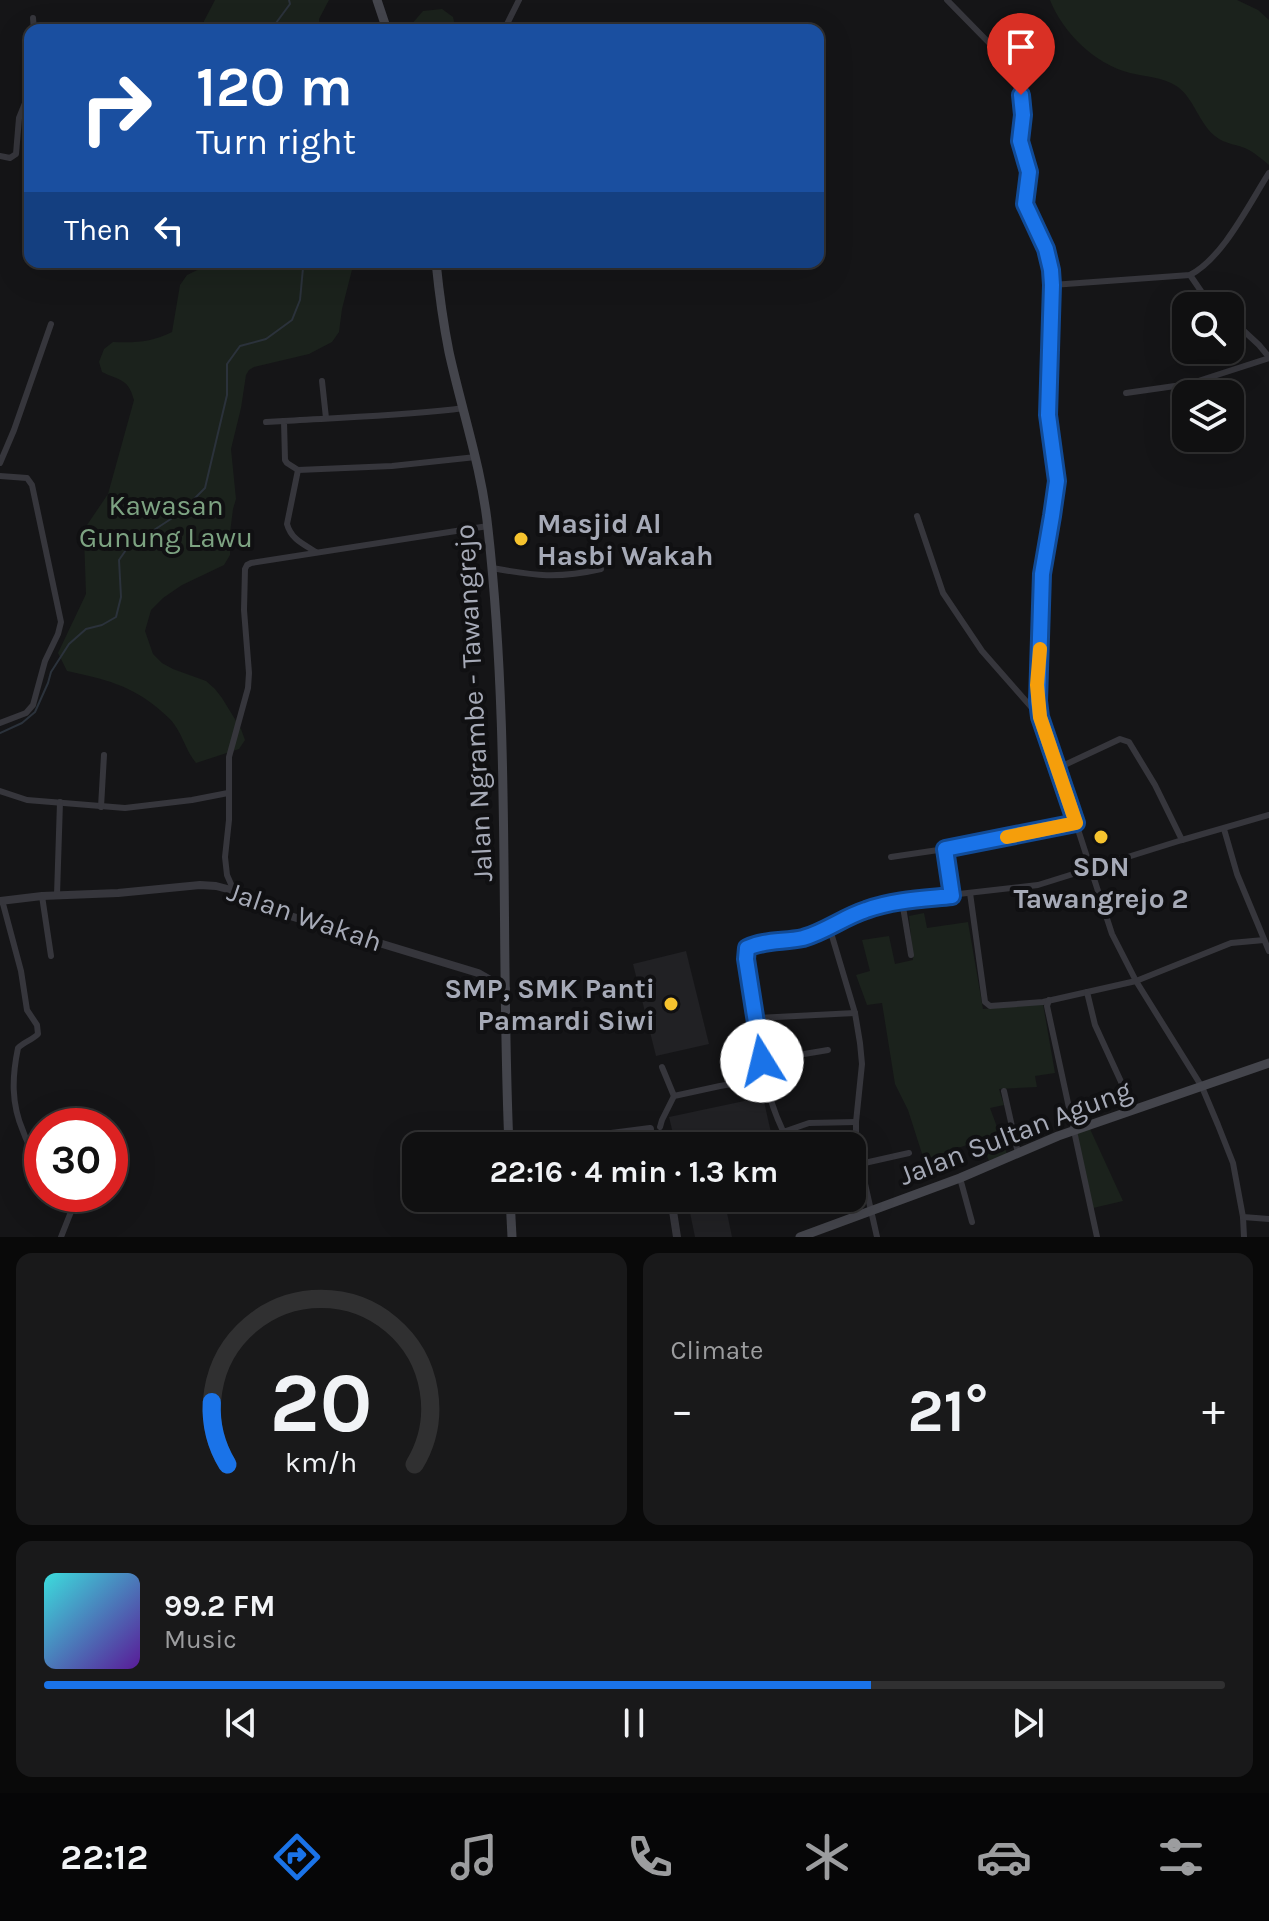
<!DOCTYPE html>
<html lang="en">
<head>
<meta charset="utf-8">
<style>
  :root { --surface:#101011; --page:#19191a; --text:#f1f3f6; --muted:#9c9d9f; --line:#303031; --accent:#1a73e8 }
  body { margin:0; font-family:Karla,sans-serif; background:var(--page); color:var(--text); height:100vh; display:flex; flex-direction:column; font-size:30px; white-space:nowrap }
  * { box-sizing:border-box; margin:0 }
  p { font-size:26px; color:var(--muted) }
  .icon { flex:none; width:44px; height:44px; fill:none; stroke:currentColor; stroke-width:2; stroke-linecap:round; stroke-linejoin:round }
  .map { position:relative; height:1237px; overflow:hidden }
  .details { display:flex; flex-direction:column; gap:16px; padding:16px; background:#090909; flex:1 }
  .details>* { flex:none }
  .hud { position:absolute; left:24px; top:24px; width:800px; height:244px; border-radius:16px; box-shadow:0 8px 32px #0002,0 0 0 2px var(--line); background:#1a4fa0; color:#fff; overflow:hidden }
  .buttons { position:absolute; left:1172px; top:292px; display:grid; gap:16px }
  .buttons a { display:grid; place-items:center; width:72px; height:72px; border-radius:16px; background:var(--surface); box-shadow:0 8px 32px #0002,0 0 0 2px var(--line); font-size:40px }
  .speed { position:absolute; left:24px; top:1108px; display:flex; gap:16px; font-size:40px; font-weight:700; text-align:center }
  .speed>* { display:grid; place-content:center; width:104px; height:104px; border-radius:50%; background:var(--surface); box-shadow:0 8px 32px #0002,0 0 0 2px var(--line); line-height:1 }
  .speed .limit { border:12px solid #d22; background:#fff; color:#111 }
  .pin { position:absolute; display:grid; place-items:center; width:68px; height:68px; color:#fff; margin:-82px -34px; border-radius:50% 50% 50% 0; rotate:-45deg; box-shadow:0 0 8px #0007 }
  .pin .icon { rotate:45deg }
  .me { position:absolute; width:88px; margin:-44px; rotate:351deg; stroke-linejoin:round; filter:drop-shadow(0 0 6px #0008) }
  .turn { display:flex; align-items:center; gap:28px; height:168px; padding:0 40px; font-size:36px }
  .turn .icon { width:104px; height:104px; stroke-width:2.5 }
  .turn b { display:block; font-size:56px; line-height:68px }
  .then { display:flex; align-items:center; height:76px; padding:0 40px; background:#0003; gap:16px; font-size:30px }
  .big { font-size:60px; font-weight:700; line-height:1.1 }
  .details .widget { flex:1; display:flex; flex-direction:column; justify-content:center; gap:12px; min-width:0; padding:0 28px; border-radius:16px; background:var(--page) }
  .details .dial { align-items:center; gap:0 }
  .dial svg { height:208px; overflow:visible; fill:none; stroke:var(--line); stroke-width:7; stroke-linecap:round; text-anchor:middle }
  .dial text { fill:var(--text); stroke:none }
  .song { display:flex; align-items:center; gap:24px }
  .cover { width:96px; height:96px; border-radius:12px; background:linear-gradient(135deg,hsl(180 70% 55%),hsl(270 70% 35%)) }
  .played { height:8px; border-radius:4px; background:linear-gradient(90deg,var(--accent) 70%,var(--line) 70%) }
  .keys { display:flex; justify-content:space-around; direction:ltr }
  .heat { display:flex; justify-content:space-between; align-items:center; font-size:44px; direction:ltr }
  .details .tiles { flex:1; display:grid; gap:16px; grid-template-columns:1fr 1fr }
  .widget:last-child { grid-column:span 2 }
  .trip { position:absolute; left:402px; top:1132px; width:464px; height:80px; border-radius:16px; background:var(--surface); box-shadow:0 8px 32px #0002,0 0 0 2px var(--line); font-weight:700; line-height:80px; text-align:center }
  .dock { display:flex; height:128px; justify-content:space-around; align-items:center; background:#060607; color:var(--muted) }
  .dock .icon { width:56px; height:56px }
  .dock .selected { color:var(--accent) }
  .dock b { font-size:36px; color:var(--text) }
  .map>svg:first-child { display:block }
  .built { fill:#212124 }
  .green { fill:#1b221c }
  .lines { fill:none; stroke-linecap:round; stroke-linejoin:round }
  .stream { stroke:#2b323b; stroke-width:2 }
  .minor { stroke:#36363c; stroke-width:6 }
  .tertiary { stroke:#36363c; stroke-width:8 }
  .secondary { stroke:#44454c; stroke-width:9 }
  .route-casing { stroke:#114b97; stroke-width:20 }
  .route { stroke:#1a73e8; stroke-width:14 }
  .slow { stroke:#f59e0b; stroke-width:14 }
  .poi-dot { fill:#f6c32e; stroke:#101012; stroke-width:3 }
  .labels { text-anchor:middle; stroke-width:8; stroke-linejoin:round; paint-order:stroke }
  .park-label { font-size:28px; fill:#7da382; stroke:#101012 }
  .poi-label { font-size:28px; font-weight:bold; fill:#a6aab7; stroke:#101012; text-anchor:start }
  .street-label { font-size:28px; fill:#a6aab7; stroke:#101012 }
</style>
</head>
<body>
<div class="map">
<svg width="1269" height="1237" viewBox="0 0 1269 1237">
  <rect width="100%" height="100%" fill="#151517"/>
  <g class="built">
    <polygon points="686,951 709,1044 656,1056 633,964"/>
    <polygon points="763,1097 774,1146 676,1146 669,1117"/>
    <polygon points="687,1198 724,1198 732,1237 695,1237"/>
  </g>
  <g class="green">
    <polygon points="215,0 329,0 319,19 320,30 203,30 204,21"/>
    <path d="M1050,0H1237L1258,10L1269,20V165C1263,160 1256,154 1249,150C1238,144 1226,145 1215,136C1199,123 1194,99 1178,87C1164,77 1146,77 1130,73C1095,64 1063,33 1050,0Z"/>
    <polygon points="442,9 453,17 456,30 412,30 411,25 423,11"/>
    <path d="M214,262H354L342,309L339,332L332,342L309,354L254,367L249,370L246,375L241,408L231,449L236,499L233,509L230,533V555L224,565L182,585L163,598L151,610L145,631L153,654L162,663L173,669L206,681L215,689L222,698L241,729L245,740L239,749L196,763C186,751 183,736 174,724C171,719 165,715 160,710C131,685 104,679 67,671L58,653L86,594L84,537L87,525L108,494L134,400C128,378 120,381 102,372L99,362L104,349L113,342C136,343 152,342 172,332L180,285L187,275Z"/>
    <polygon points="924,913 927,928 968,922 983,1009 1043,1004 1055,1073 1035,1076 1037,1087 999,1089 1004,1105 990,1108 1007,1154 989,1161 981,1140 924,1160 908,1110 895,1084 882,1003 867,1005 856,975 870,971 862,940 889,936 895,964 913,960 909,916"/>
    <polygon points="1090,1129 1123,1201 1093,1208 1075,1134"/>
  </g>
  <g class="lines">
    <g class="stream">
      <polyline points="267,30 276,23 290,4 289,0"/>
      <polyline points="0,733 22,723 35,712 48,683 51,672 69,644 86,629 102,625 116,617 121,597 119,560 128,547 180,513 205,488 227,395 227,364 240,346 266,339 292,320 300,300 303,268 301,262"/>
    </g>
    <g class="minor">
      <polyline points="947,0 998,52 1021,95 1023,115 1020,141 1029,172 1025,204 1046,249 1052,285 1048,415 1057,481 1042,574 1041,620 1037,685 1040,717"/>
      <polyline points="33,18 34,30"/>
      <polyline points="504,30 519,0"/>
      <polyline points="0,156 10,158 16,154 19,118 30,91"/>
      <polyline points="1190,275 1203,294 1215,306"/>
      <path d="M1052,285L1190,275C1223,258 1249,204 1269,173"/>
      <polyline points="1230,318 1259,345 1269,357"/>
      <polyline points="322,381 326,418"/>
      <polyline points="1126,393 1189,384 1269,358"/>
      <path d="M464,408C404,416 344,417 284,421L285,460L287,463L298,470L392,466L476,457"/>
      <polyline points="266,422 284,421"/>
      <polyline points="0,463 14,430 51,324"/>
      <path d="M298,470L287,524C291,539 303,544 316,552"/>
      <polyline points="0,476 27,478 32,485 61,622 58,634 45,661 33,705 26,713 0,723"/>
      <polyline points="917,516 943,593 982,651 1040,717 1046,731 1112,934 1136,981 1202,1087 1218,1125 1233,1163 1243,1217 1244,1237"/>
      <path d="M492,568C536,576 557,579 601,569"/>
      <polyline points="1058,768 1120,739 1129,742 1155,785 1182,840"/>
      <polyline points="0,791 27,800 125,808 192,800 228,793"/>
      <polyline points="101,807 104,755"/>
      <polyline points="1224,829 1237,874 1269,951"/>
      <polyline points="945,849 952,896"/>
      <polyline points="891,857 945,849 1076,823"/>
      <polyline points="234,891 227,875 225,857 229,820 229,757 248,688 249,673 244,610 245,569 247,565 251,563 488,526"/>
      <polyline points="970,893 985,1002 990,1006 1043,1002 1136,981 1231,943 1264,940"/>
      <polyline points="57,895 60,802"/>
      <polyline points="42,896 51,956"/>
      <path d="M2,900L21,971L27,1010L37,1025L38,1034C32,1040 24,1042 18,1048C12,1077 11,1103 23,1131C27,1142 30,1151 42,1154"/>
      <polyline points="902,901 911,955"/>
      <polyline points="829,926 855,1013 860,1043 862,1064 856,1122 856,1144 877,1237"/>
      <polyline points="1087,992 1095,1025 1134,1110"/>
      <polyline points="1049,1000 1047,1006 1097,1237"/>
      <polyline points="755,1018 855,1013"/>
      <polyline points="762,1061 828,1050"/>
      <polyline points="662,1067 674,1096"/>
      <polyline points="1004,1091 1018,1153"/>
      <path d="M856,1122L809,1123L786,1131H783C758,1079 754,1015 746,959L747,948L760,944L805,937L865,910L883,905L906,900L1038,885L1182,840L1269,815"/>
      <polyline points="660,1127 662,1120 674,1096 720,1086 766,1078"/>
      <polyline points="860,1164 909,1153"/>
      <polyline points="960,1178 972,1222"/>
      <polyline points="1243,1217 1269,1219"/>
      <polyline points="61,1237 78,1194"/>
    </g>
    <g class="tertiary">
      <polyline points="0,901 42,896 118,893 200,885 216,886 235,891 267,909 478,973 506,989"/>
      <polyline points="661,1140 662,1146"/>
      <polyline points="518,1146 650,1129"/>
      <polyline points="671,1198 677,1237"/>
    </g>
    <g class="secondary">
      <polyline points="377,0 387,30"/>
      <path d="M436,262C439,292 443,322 449,352C462,411 482,469 488,529C511,734 500,940 509,1146"/>
      <polyline points="510,1198 512,1237"/>
      <polyline points="800,1237 960,1178 1058,1136 1269,1063"/>
    </g>
  </g>
  <g class="lines">
    <g class="route-casing">
      <path id="route" d="M762,1061L746,959L747,948C764,940 785,942 803,938C825,932 844,917 866,910C894,900 923,899 952,896L945,849L1076,823L1040,717L1038,701L1042,574L1052,516L1057,481L1048,415L1052,285L1051,270L1046,249L1025,204L1029,172L1020,141L1023,115L1021,95"/>
    </g>
    <use href="#route" class="route"/>
    <polyline class="slow" points="1007,837 1076,823 1040,717 1037,685 1040,649"/>
  </g>
  <g class="poi-dot">
    <circle cx="521" cy="539" r="8"/>
    <circle cx="1101" cy="837" r="8"/>
    <circle cx="671" cy="1004" r="8"/>
  </g>
  <g class="labels">
    <g class="park-label">
      <text x="166" y="515">Kawasan<tspan x="166" dy="32">Gunung Lawu</tspan></text>
    </g>
    <g class="poi-label">
      <text x="537" y="533">Masjid Al<tspan x="537" dy="32">Hasbi Wakah</tspan></text>
      <text x="1101" y="876" text-anchor="middle">SDN<tspan x="1101" dy="32">Tawangrejo 2</tspan></text>
      <text x="655" y="998" text-anchor="end">SMP, SMK Panti<tspan x="655" dy="32">Pamardi Siwi</tspan></text>
    </g>
    <g class="street-label">
      <text transform="translate(473 703) rotate(-93)" y="10">Jalan Ngrambe - Tawangrejo</text>
      <text transform="translate(305 916) rotate(19)" y="10">Jalan Wakah</text>
      <text transform="translate(1015 1132) rotate(-21)" y="10">Jalan Sultan Agung</text>
    </g>
  </g>
</svg>
<div class="buttons">
<a><svg class="icon" aria-label="search" viewBox="0 0 24 24"><circle cx="10" cy="10" r="6"/><path d="M15 15l6 6"/></svg></a>
<a><svg class="icon" aria-label="layers" viewBox="0 0 24 24"><path d="M12 4l9 5-9 5-9-5zM3 14l9 5 9-5"/></svg></a>
</div>
<div class="speed"><div class="limit">30</div></div>
<div class="pin" style="left:1021px;top:95px;background:#d93025"><svg class="icon" aria-label="arrive" viewBox="0 0 24 24"><path d="M6 21V4h12l-3 4 3 4H6"/></svg></div>
<svg class="me" style="left:762px;top:1061px" viewBox="-20 -20 40 40"><circle r="19" fill="#fff"/><path d="M0-13L10 11 0 6-10 11z" fill="#1a73e8"/></svg>
<div class="trip">22:16 · 4 min · 1.3 km</div>
<div class="hud">
<div class="turn"><svg class="icon" aria-label="right" viewBox="0 0 24 24"><path d="M7 20v-9h11M14 6l5 5-5 5"/></svg><div><b>120 m</b>Turn right</div></div>
<div class="then">Then<svg class="icon" aria-label="left" viewBox="0 0 24 24"><path d="M17 20v-9H6M10 6l-5 5 5 5"/></svg></div>
</div>
</div>
<section class="details">
<div class="tiles">
<div class="widget dial"><svg viewBox="0 0 100 80">
<path d="M14 69A42 42 0 1 1 86 69"/>
<path d="M14 69A42 42 0 0 1 8 45" stroke="#1a73e8"/>
<text x="50" y="56" font-size="32" font-weight="700">20</text>
<text x="50" y="72" font-size="11">km/h</text>
</svg></div>
<div class="widget"><p>Climate</p>
<div class="heat"><a>−</a><b class="big">21°</b><a>+</a></div>
</div>
<div class="widget">
<div class="song"><i class="cover"></i><div><b>99.2 FM</b><p>Music</p></div></div>
<div class="played"></div>
<div class="keys"><svg class="icon" aria-label="previous" viewBox="0 0 24 24"><path d="M18 5L8 12l10 7zM5 5v14"/></svg><svg class="icon" aria-label="pause" viewBox="0 0 24 24"><path d="M8 5v14M16 5v14"/></svg><svg class="icon" aria-label="next" viewBox="0 0 24 24"><path d="M6 5l10 7-10 7zM19 5v14"/></svg></div>
</div>
</div>
</section>
<nav class="dock">
<b>22:12</b>
<svg class="icon selected" aria-label="directions" viewBox="0 0 24 24"><path d="M12 3l9 9-9 9-9-9zM9 14v-3h6M13 9l2 2-2 2"/></svg>
<svg class="icon" aria-label="music" viewBox="0 0 24 24"><path d="M9 18V5l10-2v13"/><circle cx="6" cy="18" r="3"/><circle cx="16" cy="16" r="3"/></svg>
<svg class="icon" aria-label="phone" viewBox="0 0 24 24"><path d="M5 4h4l2 5-3 2q2 4 5 5l2-3 5 2v4C11 20 4 13 5 4z"/></svg>
<svg class="icon" aria-label="climate" viewBox="0 0 24 24"><path d="M12 3v18M4 7l16 10M4 17L20 7"/></svg>
<svg class="icon" aria-label="car" viewBox="0 0 24 24"><path d="M5 17H2v-5l4-1 3-4h7l3 4 3 1v5h-3M9 17h6M6 11h13"/><circle cx="7" cy="17" r="2"/><circle cx="17" cy="17" r="2"/></svg>
<svg class="icon" aria-label="filters" viewBox="0 0 24 24"><path d="M4 7h16M4 17h16"/><circle cx="9" cy="7" r="2"/><circle cx="15" cy="17" r="2"/></svg>
</nav>
</body>
</html>
